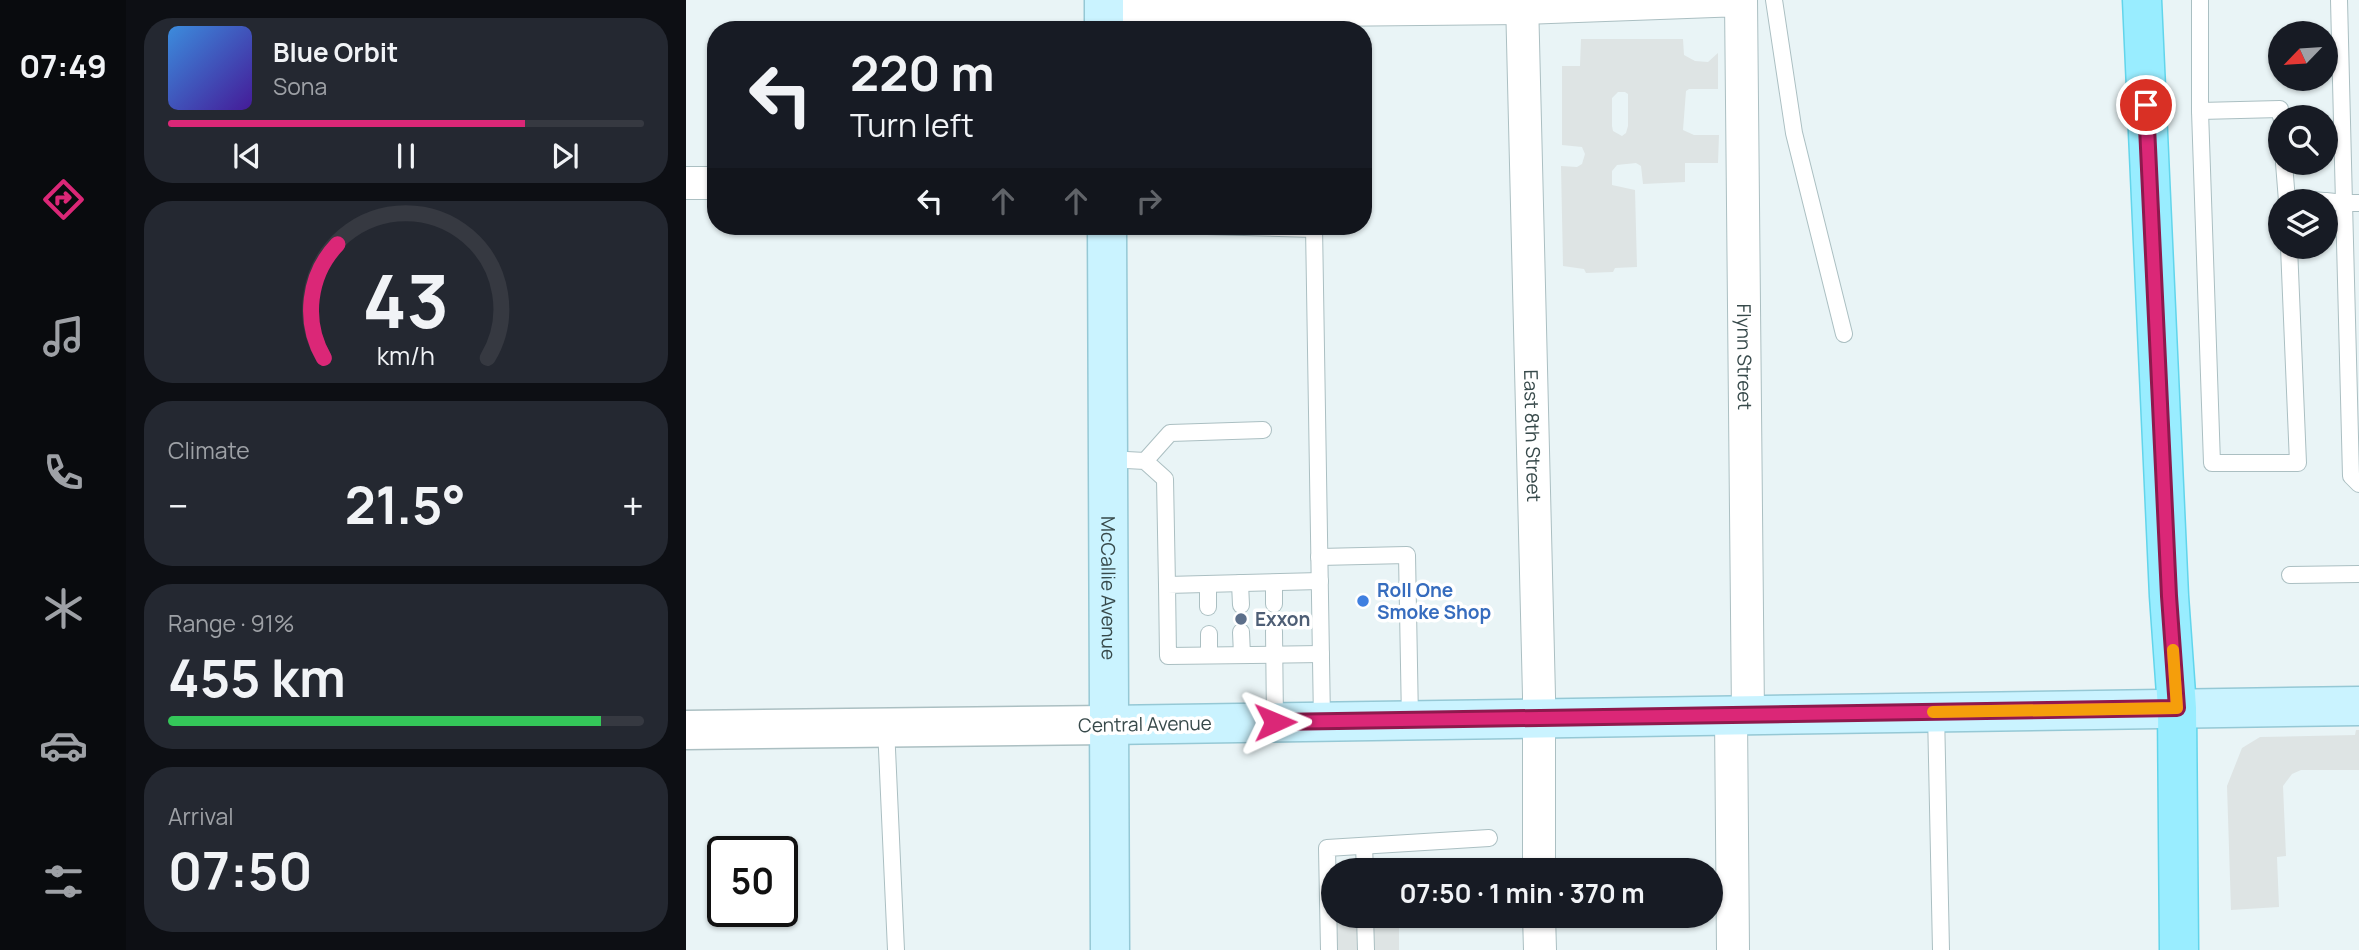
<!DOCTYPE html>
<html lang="en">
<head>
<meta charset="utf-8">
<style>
  :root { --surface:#171b24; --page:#242831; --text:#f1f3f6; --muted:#9ea1a6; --line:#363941; --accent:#db2777 }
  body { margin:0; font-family:Manrope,sans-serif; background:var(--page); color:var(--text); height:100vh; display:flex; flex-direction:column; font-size:26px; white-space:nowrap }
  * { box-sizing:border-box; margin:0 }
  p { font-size:23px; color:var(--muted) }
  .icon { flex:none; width:38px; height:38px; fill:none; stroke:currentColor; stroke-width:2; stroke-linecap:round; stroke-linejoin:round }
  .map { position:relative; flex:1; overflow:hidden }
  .drawer { display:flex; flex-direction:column; gap:18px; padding:18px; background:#0d0f14; width:560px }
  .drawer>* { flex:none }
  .top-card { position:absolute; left:21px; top:21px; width:665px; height:214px; border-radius:28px; box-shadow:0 2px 5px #0004; background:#171b24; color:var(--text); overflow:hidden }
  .needle { width:46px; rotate:245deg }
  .controls { position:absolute; left:1582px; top:21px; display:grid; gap:14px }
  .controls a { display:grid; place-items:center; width:70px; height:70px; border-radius:50%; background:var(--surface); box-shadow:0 2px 5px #0004; font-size:35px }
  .speed { position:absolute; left:21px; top:836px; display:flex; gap:14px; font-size:35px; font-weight:700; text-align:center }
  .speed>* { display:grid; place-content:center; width:91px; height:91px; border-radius:50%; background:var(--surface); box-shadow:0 2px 5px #0004; line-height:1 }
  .speed .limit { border:4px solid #111; border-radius:10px; background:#fff; color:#111 }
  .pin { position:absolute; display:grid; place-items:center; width:60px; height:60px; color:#fff; margin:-30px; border:4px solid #fff; border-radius:50%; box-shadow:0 2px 7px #0007 }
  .me { position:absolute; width:77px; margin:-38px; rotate:89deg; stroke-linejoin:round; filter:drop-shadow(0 0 5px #0008) }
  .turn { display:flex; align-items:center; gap:24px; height:147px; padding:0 28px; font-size:32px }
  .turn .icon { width:91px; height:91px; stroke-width:2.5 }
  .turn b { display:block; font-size:49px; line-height:60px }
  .lanes { display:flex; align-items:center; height:66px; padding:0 28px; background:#0003; justify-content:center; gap:35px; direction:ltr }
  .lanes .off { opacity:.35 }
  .big { font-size:52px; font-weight:700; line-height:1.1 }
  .drawer .card { flex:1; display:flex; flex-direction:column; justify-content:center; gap:10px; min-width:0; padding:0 24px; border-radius:28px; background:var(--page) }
  .drawer .dial { align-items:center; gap:0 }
  .dial svg { height:182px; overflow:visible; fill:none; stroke:var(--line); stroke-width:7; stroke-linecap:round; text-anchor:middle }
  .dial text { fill:var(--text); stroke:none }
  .song { display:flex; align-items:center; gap:21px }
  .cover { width:84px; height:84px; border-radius:10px; background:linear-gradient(135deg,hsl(210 70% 55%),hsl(260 70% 35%)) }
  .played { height:7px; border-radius:4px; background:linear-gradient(90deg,var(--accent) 75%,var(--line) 75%) }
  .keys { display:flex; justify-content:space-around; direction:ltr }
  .heat { display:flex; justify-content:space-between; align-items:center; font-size:38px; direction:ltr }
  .charge { height:10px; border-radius:5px; background:linear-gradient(90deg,#34c759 91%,var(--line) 0) }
  .trip { position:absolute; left:635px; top:858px; width:402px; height:70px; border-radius:35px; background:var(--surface); box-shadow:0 2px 5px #0004; font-weight:700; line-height:70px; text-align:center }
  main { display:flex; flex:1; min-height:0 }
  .dock { display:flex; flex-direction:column; width:126px; justify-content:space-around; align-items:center; background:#090b0e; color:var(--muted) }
  .dock .icon { width:49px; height:49px }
  .dock .on { color:var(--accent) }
  .dock b { font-size:32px; color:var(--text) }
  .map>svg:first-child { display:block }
  .parking { fill:#dee4e4; fill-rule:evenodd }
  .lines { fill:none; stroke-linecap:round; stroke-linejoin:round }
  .service-casing { stroke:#abbfc2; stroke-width:18 }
  .minor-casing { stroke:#abbfc2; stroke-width:34 }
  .tertiary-casing { stroke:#abbfc2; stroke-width:41 }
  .secondary-casing { stroke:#95c8d5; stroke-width:41 }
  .primary-casing { stroke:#62d5eb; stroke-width:41 }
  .service { stroke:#fff; stroke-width:16 }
  .minor { stroke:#fff; stroke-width:32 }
  .tertiary { stroke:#fff; stroke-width:38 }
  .secondary { stroke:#caf3ff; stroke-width:38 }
  .primary { stroke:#99edff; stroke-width:38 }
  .route-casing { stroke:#8e194d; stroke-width:18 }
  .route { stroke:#db2777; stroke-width:12 }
  .slow { stroke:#f59e0b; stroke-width:12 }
  .shop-dot { fill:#3f7fe0; stroke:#fff; stroke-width:2.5 }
  .service-dot { fill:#5c6f8a; stroke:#fff; stroke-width:2.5 }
  .labels { text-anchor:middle; stroke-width:7; stroke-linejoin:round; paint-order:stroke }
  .street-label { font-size:19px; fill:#37494a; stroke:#fff }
  .shop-label { font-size:19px; font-weight:bold; fill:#366cbe; stroke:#fff; text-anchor:start }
  .service-label { font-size:19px; font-weight:bold; fill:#4e5e75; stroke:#fff; text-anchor:start }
</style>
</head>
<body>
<main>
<nav class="dock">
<b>07:49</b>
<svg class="icon on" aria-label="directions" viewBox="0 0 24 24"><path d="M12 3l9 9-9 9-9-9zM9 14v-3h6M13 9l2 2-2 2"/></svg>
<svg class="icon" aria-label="music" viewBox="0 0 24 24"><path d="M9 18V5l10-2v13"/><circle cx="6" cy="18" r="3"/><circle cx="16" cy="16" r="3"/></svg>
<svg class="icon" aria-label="phone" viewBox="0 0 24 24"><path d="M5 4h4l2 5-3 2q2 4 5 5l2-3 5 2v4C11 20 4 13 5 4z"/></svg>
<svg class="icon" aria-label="climate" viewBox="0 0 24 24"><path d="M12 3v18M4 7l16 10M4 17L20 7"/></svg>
<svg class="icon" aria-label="car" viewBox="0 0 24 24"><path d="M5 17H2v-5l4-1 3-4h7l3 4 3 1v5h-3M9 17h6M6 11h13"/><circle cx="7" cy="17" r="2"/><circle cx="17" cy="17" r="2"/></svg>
<svg class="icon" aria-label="filters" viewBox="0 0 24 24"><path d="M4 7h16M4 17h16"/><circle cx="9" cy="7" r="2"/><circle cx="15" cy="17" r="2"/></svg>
</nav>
<section class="drawer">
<div class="card">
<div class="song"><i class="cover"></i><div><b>Blue Orbit</b><p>Sona</p></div></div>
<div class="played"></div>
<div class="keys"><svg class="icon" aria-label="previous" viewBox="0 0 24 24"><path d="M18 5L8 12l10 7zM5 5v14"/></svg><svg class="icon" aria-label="pause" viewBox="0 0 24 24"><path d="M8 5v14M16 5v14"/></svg><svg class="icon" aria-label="next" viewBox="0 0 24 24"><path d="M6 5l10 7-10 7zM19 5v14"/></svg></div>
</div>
<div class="card dial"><svg viewBox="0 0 100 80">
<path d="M14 69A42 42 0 1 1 86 69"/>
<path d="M14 69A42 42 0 0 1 20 19" stroke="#db2777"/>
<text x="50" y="56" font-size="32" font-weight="700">43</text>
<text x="50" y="72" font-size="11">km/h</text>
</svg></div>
<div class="card"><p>Climate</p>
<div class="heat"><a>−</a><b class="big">21.5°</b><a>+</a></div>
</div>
<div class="card"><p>Range · 91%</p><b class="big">455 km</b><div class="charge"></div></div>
<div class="card"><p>Arrival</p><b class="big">07:50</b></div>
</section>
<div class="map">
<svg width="1673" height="950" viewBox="0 0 1673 950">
  <rect width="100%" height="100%" fill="#e9f4f6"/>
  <g class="parking">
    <path d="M895,39H997L998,55L1009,61L1022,62L1032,53V89H1003L1000,91L997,130L1008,135H1033L1032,163H999V182L957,184L955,166L950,163L931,165L926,171V185L949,190L951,267L929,268L927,272L900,273L898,269L877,266L875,166L891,167L896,164L899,154L896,147L876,145V66H894ZM932,92H939L942,94V126L940,133L936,136L927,131L926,126V98Z"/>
    <polygon points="1670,730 1673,730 1673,770 1615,770 1606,774 1597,786 1600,856 1591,857 1593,907 1545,910 1541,786 1556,748 1574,737 1669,735"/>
    <polygon points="648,915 713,915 713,950 649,950"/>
  </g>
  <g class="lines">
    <g class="service-casing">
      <g id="service">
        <polyline points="1088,0 1108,133 1158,334"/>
        <polyline points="1514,0 1514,111 1526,463 1612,463 1603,247"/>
        <polyline points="1514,111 1594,109 1595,117"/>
        <polyline points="1598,163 1601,201"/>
        <polyline points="1601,198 1638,201"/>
        <polyline points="1640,201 1658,203 1653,0"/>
        <polyline points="1673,203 1658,203 1665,476 1673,484"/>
        <polyline points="521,226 628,229"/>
        <polyline points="628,226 636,721"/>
        <polyline points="422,459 459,461 479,479 481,585"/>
        <polyline points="459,461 484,433 577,430"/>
        <polyline points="633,557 721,555 724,720"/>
        <polyline points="1604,575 1673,574"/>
        <polyline points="634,581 481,585 482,656 635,654"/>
        <polyline points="554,583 555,605"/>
        <polyline points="588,583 588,604"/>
        <polyline points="522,584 522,607"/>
        <polyline points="588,631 589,722"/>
        <polyline points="555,632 556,655"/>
        <polyline points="523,634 523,655"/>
        <polyline points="1250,712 1255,950"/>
        <polyline points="200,727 210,950"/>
        <polyline points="678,847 679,870"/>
        <polyline points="679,915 680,950"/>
        <polyline points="643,950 641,848 803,838"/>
      </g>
    </g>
    <g class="minor-casing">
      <g id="minor">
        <path id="s1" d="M836,0L853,696V870"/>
        <path id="s2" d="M418,12L836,8L1055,0L1062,715"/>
        <polyline points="0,183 30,183"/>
        <polyline points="1045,715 1047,950"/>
        <polyline points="853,915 854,950"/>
      </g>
    </g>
    <g class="tertiary-casing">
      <polyline id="tertiary" points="0,730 422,725"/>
    </g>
    <g class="secondary-casing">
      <g id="secondary">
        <polyline points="418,0 418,30"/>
        <path id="s3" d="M421,226L424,950"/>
        <polyline points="422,725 1673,706"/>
      </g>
    </g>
    <g class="primary-casing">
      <polyline id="primary" points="1456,0 1483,596 1491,708 1493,950"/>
    </g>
    <use href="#service" class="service"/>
    <use href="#minor" class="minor"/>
    <use href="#tertiary" class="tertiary"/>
    <use href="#secondary" class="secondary"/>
    <use href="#primary" class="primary"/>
  </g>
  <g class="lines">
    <g class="route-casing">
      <polyline id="route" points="589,722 1491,708 1483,596 1460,105"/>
    </g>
    <use href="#route" class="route"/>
    <polyline class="slow" points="1247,712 1491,708 1487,650"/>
  </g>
  <circle class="shop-dot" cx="677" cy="601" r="7"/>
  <circle class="service-dot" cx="555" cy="619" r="7"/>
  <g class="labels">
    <g class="street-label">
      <text dy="7" stroke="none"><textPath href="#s2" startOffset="994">Flynn Street</textPath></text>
      <text dy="7" stroke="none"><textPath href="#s1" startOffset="436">East 8th Street</textPath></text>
      <text dy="7" stroke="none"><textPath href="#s3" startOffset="362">McCallie Avenue</textPath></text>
      <text transform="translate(459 724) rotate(-1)" y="7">Central Avenue</text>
    </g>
    <g class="shop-label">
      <text x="691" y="597">Roll One<tspan x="691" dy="22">Smoke Shop</tspan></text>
    </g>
    <g class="service-label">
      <text x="569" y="626">Exxon</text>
    </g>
  </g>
</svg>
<div class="controls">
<a><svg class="needle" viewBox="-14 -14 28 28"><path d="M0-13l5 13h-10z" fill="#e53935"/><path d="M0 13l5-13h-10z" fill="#9ea1a6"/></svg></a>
<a><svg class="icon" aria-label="search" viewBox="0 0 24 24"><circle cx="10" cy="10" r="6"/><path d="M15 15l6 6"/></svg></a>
<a><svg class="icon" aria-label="layers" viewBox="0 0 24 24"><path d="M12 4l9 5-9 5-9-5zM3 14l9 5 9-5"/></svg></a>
</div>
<div class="speed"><div class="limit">50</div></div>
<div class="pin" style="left:1460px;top:105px;background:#d93025"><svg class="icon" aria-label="arrive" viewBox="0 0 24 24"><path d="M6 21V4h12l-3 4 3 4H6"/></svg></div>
<svg class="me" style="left:589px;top:722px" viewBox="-20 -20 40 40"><path d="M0-17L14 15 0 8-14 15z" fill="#db2777" stroke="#fff" stroke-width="4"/></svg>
<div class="trip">07:50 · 1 min · 370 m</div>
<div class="top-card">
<div class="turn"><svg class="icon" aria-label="left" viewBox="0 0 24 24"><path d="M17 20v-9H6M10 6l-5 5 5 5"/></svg><div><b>220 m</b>Turn left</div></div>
<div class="lanes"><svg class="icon" aria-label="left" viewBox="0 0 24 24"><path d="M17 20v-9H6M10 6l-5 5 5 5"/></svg><svg class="icon off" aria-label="ahead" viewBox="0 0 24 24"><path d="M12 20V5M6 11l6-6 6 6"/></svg><svg class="icon off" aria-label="ahead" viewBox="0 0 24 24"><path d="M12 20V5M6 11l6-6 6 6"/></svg><svg class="icon off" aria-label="right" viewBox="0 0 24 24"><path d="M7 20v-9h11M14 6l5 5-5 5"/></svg></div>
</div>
</div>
</main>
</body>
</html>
